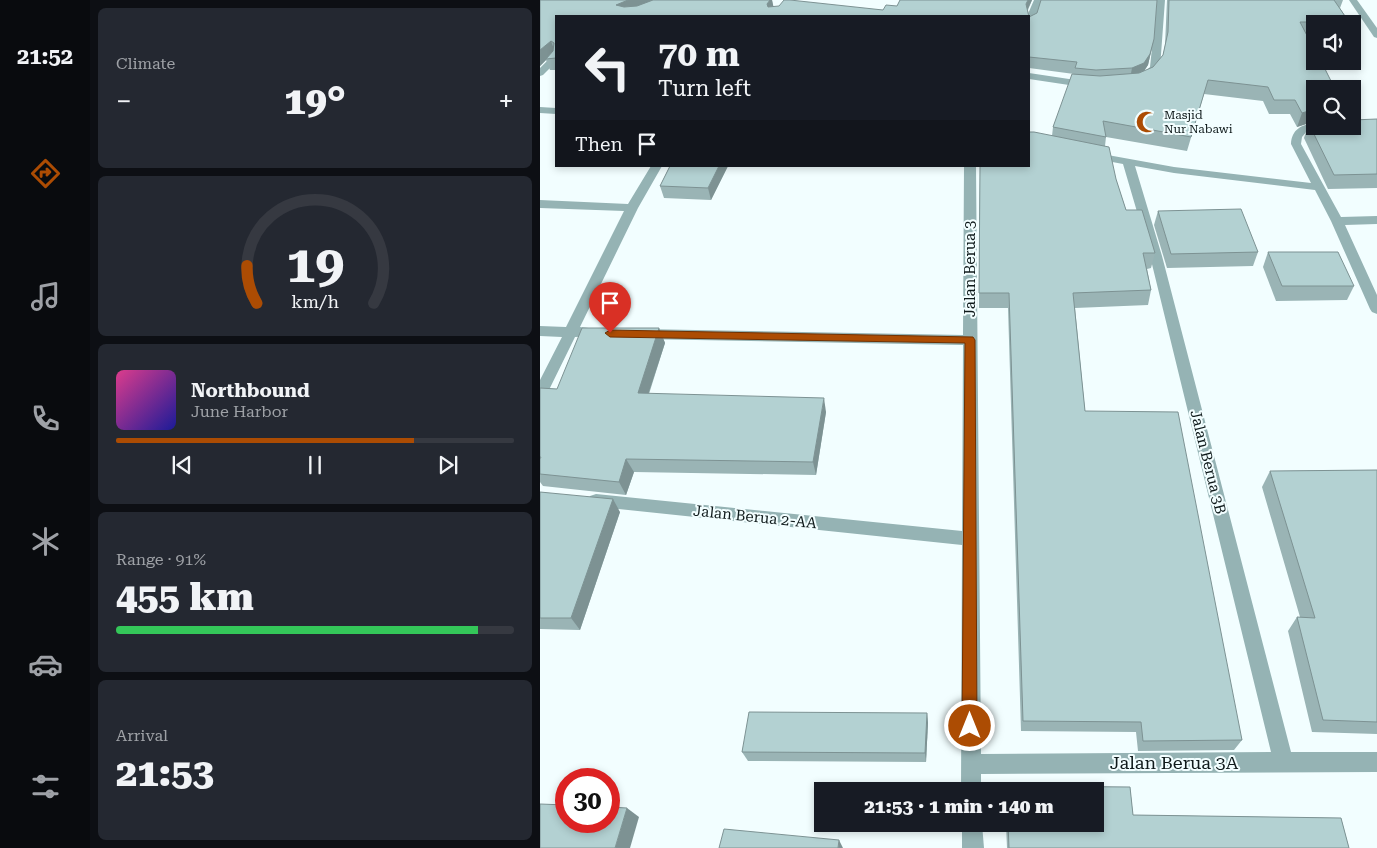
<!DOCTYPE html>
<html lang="en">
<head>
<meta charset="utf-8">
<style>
  :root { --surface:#171b24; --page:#242831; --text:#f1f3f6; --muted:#9ea1a6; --line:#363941; --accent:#ac4c03 }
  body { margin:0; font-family:"Roboto Serif",serif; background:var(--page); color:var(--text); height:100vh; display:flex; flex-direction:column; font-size:19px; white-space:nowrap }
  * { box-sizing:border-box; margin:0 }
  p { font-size:16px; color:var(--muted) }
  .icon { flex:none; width:28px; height:28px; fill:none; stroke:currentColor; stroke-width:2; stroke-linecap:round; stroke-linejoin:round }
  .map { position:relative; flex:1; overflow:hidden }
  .details { display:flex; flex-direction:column; gap:8px; padding:8px; background:#0d0f14; width:450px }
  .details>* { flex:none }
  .banner { position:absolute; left:15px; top:15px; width:475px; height:152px; border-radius:0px; box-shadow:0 2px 8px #0003; background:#171b24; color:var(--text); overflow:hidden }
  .controls { position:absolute; left:766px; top:15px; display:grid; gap:10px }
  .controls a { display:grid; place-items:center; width:55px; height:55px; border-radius:0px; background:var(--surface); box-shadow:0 2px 8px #0003; font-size:25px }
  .speed { position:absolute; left:15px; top:768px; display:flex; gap:10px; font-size:25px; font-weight:700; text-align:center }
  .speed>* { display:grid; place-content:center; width:65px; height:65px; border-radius:50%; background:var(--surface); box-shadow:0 2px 8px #0003; line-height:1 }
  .speed .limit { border:8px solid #d22; background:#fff; color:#111 }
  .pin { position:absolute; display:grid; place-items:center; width:42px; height:42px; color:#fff; margin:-51px -21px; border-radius:50% 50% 50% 0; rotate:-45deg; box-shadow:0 0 5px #0007 }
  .pin .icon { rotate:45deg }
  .me { position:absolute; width:55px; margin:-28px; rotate:0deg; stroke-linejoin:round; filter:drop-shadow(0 0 4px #0008) }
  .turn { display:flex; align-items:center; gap:18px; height:105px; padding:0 20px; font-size:22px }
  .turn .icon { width:65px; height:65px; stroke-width:2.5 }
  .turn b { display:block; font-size:35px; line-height:42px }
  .then { display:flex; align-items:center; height:48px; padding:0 20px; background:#0003; gap:10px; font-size:19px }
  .big { font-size:38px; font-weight:800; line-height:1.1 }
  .details .tile { flex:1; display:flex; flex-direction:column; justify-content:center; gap:8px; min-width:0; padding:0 18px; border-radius:8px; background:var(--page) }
  .details .dial { align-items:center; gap:0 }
  .dial svg { height:130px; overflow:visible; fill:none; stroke:var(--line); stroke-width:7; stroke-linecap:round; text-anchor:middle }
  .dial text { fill:var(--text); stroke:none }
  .song { display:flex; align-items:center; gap:15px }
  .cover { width:60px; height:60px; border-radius:8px; background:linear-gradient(135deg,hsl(330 70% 55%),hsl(240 70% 35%)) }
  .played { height:5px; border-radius:2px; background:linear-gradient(90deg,var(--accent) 75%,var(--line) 75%) }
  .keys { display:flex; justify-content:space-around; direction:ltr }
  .heat { display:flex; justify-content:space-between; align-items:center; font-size:28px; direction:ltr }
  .charge { height:8px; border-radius:4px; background:linear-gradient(90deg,#34c759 91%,var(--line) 0) }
  .trip { position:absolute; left:274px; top:782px; width:290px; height:50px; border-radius:0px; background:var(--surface); box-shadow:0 2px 8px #0003; font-weight:800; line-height:50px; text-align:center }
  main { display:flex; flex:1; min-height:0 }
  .tabs { display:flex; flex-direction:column; width:90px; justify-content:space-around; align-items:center; background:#090b0e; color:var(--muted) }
  .tabs .icon { width:35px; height:35px }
  .tabs .current { color:var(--accent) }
  .tabs b { font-size:22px; color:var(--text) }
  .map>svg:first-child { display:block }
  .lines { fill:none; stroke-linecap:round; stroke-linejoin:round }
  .street { fill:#95b3b4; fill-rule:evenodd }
  .wall { fill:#9ab4b5 }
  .shaded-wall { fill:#7d9293 }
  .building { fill:#b3d1d2; stroke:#7d9293 }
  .route { fill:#ac4c03; stroke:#703102 }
  .labels { text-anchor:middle; stroke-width:4; stroke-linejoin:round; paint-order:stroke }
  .far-poi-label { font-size:12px; fill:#0e191a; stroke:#f2feff; text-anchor:start }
  .street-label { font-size:15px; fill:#0e191a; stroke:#f2feff }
  .near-street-label { font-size:18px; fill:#0e191a; stroke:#f2feff }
</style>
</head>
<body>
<main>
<nav class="tabs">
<b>21:52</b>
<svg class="icon current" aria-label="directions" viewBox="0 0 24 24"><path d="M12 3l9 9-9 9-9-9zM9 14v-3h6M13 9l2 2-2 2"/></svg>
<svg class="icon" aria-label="music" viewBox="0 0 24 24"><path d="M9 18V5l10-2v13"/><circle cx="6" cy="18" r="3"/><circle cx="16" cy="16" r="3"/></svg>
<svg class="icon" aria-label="phone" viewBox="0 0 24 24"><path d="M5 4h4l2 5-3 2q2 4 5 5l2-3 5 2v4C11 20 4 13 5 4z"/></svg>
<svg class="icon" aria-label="climate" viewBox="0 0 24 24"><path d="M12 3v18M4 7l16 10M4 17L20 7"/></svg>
<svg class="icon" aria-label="car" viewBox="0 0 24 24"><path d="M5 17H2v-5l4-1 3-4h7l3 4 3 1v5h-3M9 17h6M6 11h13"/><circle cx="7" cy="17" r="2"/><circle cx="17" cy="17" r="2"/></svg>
<svg class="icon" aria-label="filters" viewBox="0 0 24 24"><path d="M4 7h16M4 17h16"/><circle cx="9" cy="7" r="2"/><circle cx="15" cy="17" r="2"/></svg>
</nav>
<section class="details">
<div class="tile"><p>Climate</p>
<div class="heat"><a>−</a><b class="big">19°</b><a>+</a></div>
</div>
<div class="tile dial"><svg viewBox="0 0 100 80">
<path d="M14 69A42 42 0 1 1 86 69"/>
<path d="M14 69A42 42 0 0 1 8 46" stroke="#ac4c03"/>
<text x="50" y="56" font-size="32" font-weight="700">19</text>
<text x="50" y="72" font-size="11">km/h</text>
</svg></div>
<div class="tile">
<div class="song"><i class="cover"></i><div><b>Northbound</b><p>June Harbor</p></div></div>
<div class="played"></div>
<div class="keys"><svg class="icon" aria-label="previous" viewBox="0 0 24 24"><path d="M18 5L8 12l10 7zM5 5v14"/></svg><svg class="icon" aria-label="pause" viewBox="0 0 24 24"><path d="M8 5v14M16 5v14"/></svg><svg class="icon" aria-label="next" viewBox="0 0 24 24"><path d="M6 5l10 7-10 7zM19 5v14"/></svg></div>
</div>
<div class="tile"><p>Range · 91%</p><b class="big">455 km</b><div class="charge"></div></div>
<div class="tile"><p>Arrival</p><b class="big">21:53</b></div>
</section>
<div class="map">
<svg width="837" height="848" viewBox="0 0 837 848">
  <rect width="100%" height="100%" fill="#f2feff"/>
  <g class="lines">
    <g class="street">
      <polygon points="494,0 502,0 494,23 489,26 489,16 487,16"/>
      <polygon points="617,0 625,0 620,68 606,81 603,82 598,79 610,67"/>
      <polygon points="809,0 817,0 837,28 837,38 834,37"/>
      <polygon points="16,54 16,62 3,75 0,76 0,68 13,55"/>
      <polygon points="489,73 549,82 554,85 549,88 489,79"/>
      <polygon points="0,107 16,108 16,114 0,113"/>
      <path d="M775,123V126H800L795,129L767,131L762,137L761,144L801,217L837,216V224L805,225L837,295V314L832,312L830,309L791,221L775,190L634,173L595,166L622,256L751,752H837V772L441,774V791H421L422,545L50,506L48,501L50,496L56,494L422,531L423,345L101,339L96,337L94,334L96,331L101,329L423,335L424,166H436L441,754L731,752L610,256L583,164L551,158L546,155L551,152L634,167L771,183L751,144C752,129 761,125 775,123Z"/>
      <polygon points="111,166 122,166 98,208 40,327 66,330 68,333 66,336 35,337 5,398 0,399 0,380 22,337 0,336 0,326 26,327 84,211 0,208 0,200 88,204"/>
      <polygon points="422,824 442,824 444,848 422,848"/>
    </g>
  </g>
  <g class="wall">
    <polygon points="0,0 232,0 233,7 343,10 357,6 360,0 492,0 488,10 489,17 614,39 608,65 604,71 613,67 623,55 625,45 627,0 803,0 800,8 809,22 808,24 775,24 775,36 767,36 775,89 775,126 837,119 837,188 788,189 764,138 769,123 757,127 750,114 729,114 723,101 664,94 647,151 566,137 565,146 586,210 615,253 611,268 607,269 611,290 608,305 535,308 545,411 702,740 694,750 598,751 596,732 481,731 468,308 439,308 440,166 512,136 513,127 534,74 489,68 489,16 16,16 16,70 10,70 6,60 0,66"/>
    <polygon points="130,166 188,166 171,200 124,198 120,186"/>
    <polygon points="618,211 718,252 713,266 627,268 614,225"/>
    <polygon points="728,252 814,286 807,300 736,301 723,267"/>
    <polygon points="119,328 125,343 109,394 286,412 276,475 94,472 86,495 3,486 0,482 0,388 17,389"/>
    <polygon points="837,470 837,734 772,732 748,631 757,617 760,617 722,487 730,471"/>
    <polygon points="0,492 80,512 40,630 0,629"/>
    <polygon points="387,713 388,723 386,762 208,761 202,752"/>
    <polygon points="468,786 590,787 593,815 801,818 809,848 467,848 466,824 555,824 555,791 467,791"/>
  </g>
  <g class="shaded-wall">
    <polygon points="88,0 115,0 79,16 76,5"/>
    <polygon points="230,0 232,0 234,9 229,15 227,4"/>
    <polygon points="488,0 492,0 485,15 486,4"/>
    <polygon points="614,39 608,65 602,74 590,79 592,68"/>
    <polygon points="11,41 15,52 6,59 6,60 0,66 0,50"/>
    <polygon points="775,109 775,121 757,127 762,113"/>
    <polygon points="179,166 188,166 171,200 168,188"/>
    <polygon points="119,328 125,343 104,407 98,393"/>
    <polygon points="284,398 286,412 276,475 273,462"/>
    <polygon points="86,459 94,472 86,495 79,482"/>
    <polygon points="73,499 80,512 40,630 31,618"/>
    <polygon points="387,713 388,723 386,762 385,753"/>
    <polygon points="87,808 99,817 90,848 75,848"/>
    <polygon points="299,840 303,848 298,848"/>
  </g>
  <g class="building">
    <polygon points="0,0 88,0 76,5 84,7 97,6 113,0 230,0 227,4 228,7 239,6 244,0 250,0 343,10 346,5 357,6 360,0 488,0 486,4 489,17 497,13 501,0 617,0 614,39 610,54 604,63 592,68 556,70 535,68 537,62 489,57 489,16 16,16 16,58 6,59 13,51 14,43 11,41 0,50"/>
    <polygon points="629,0 794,0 809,22 760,22 775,51 775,61 781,61 795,89 775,89 775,109 762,113 755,100 734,100 728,87 668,80 651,137 563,121 566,137 513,127 532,74 560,76 599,73 613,67 623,55 628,32"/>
    <polygon points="775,118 775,126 812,126 812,120 837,119 837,174 794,175 769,124 773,119"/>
    <polygon points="489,132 494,132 569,147 576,179 586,210 602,210 615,253 603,253 611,290 533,293 545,411 638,412 702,740 603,741 601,722 483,721 469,293 439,293 440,166 489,166"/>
    <polygon points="130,166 179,166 168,188 120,186"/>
    <polygon points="701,209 718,252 631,254 618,211"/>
    <polygon points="728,252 798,252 814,286 742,286"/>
    <polygon points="42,328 119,328 98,393 284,398 273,462 86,459 79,482 0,474 0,459 1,457 0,457 0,388 17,389"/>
    <polygon points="837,470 837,722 783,720 757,617 775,618 730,471"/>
    <polygon points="0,492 73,499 31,618 0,618"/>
    <polygon points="209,712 387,713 385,753 202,752"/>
    <polygon points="468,786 590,787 593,815 801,818 809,848 469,848 468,824 555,824 555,791 468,791"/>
    <polygon points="0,804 26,805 26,821 69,821 69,807 87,808 75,848 0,848"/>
    <polygon points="184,829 299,840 298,848 179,848"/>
  </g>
  <polygon class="route" points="70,330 433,337 435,340 437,726 435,731 430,734 425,731 422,726 425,343 70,337 65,333"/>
  <defs>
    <g id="mosque-bare" transform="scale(1.725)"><path d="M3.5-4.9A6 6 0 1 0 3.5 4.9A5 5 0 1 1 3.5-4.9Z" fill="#ac4c03" stroke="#f2feff" stroke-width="2.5" paint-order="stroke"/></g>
  </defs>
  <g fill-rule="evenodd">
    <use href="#mosque-bare" x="607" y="122"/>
  </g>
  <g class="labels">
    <g class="far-poi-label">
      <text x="624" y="119">Masjid<tspan x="624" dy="14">Nur Nabawi</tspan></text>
    </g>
    <g class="street-label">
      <text transform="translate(430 269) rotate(-90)" y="5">Jalan Berua 3</text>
      <text transform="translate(668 462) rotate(76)" y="5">Jalan Berua 3B</text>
      <text transform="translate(215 517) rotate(6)" y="5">Jalan Berua 2-AA</text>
    </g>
    <g class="near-street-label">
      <text x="634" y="769">Jalan Berua 3A</text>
    </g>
  </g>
</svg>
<div class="controls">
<a><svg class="icon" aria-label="sound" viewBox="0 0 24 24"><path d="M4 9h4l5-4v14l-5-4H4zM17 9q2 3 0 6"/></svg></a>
<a><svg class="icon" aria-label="search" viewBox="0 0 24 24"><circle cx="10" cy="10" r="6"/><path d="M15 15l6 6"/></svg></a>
</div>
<div class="speed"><div class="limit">30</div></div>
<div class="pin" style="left:70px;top:333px;background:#d93025"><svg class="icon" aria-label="arrive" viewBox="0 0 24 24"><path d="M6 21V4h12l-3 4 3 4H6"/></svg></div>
<svg class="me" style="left:430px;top:726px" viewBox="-20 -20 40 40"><circle r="17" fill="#ac4c03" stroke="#fff" stroke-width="3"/><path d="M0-11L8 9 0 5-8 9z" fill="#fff"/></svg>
<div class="trip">21:53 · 1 min · 140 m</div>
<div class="banner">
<div class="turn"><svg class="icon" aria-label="left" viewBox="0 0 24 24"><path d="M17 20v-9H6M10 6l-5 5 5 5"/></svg><div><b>70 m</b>Turn left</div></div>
<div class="then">Then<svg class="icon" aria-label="arrive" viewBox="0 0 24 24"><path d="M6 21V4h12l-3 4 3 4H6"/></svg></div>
</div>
</div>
</main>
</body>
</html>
